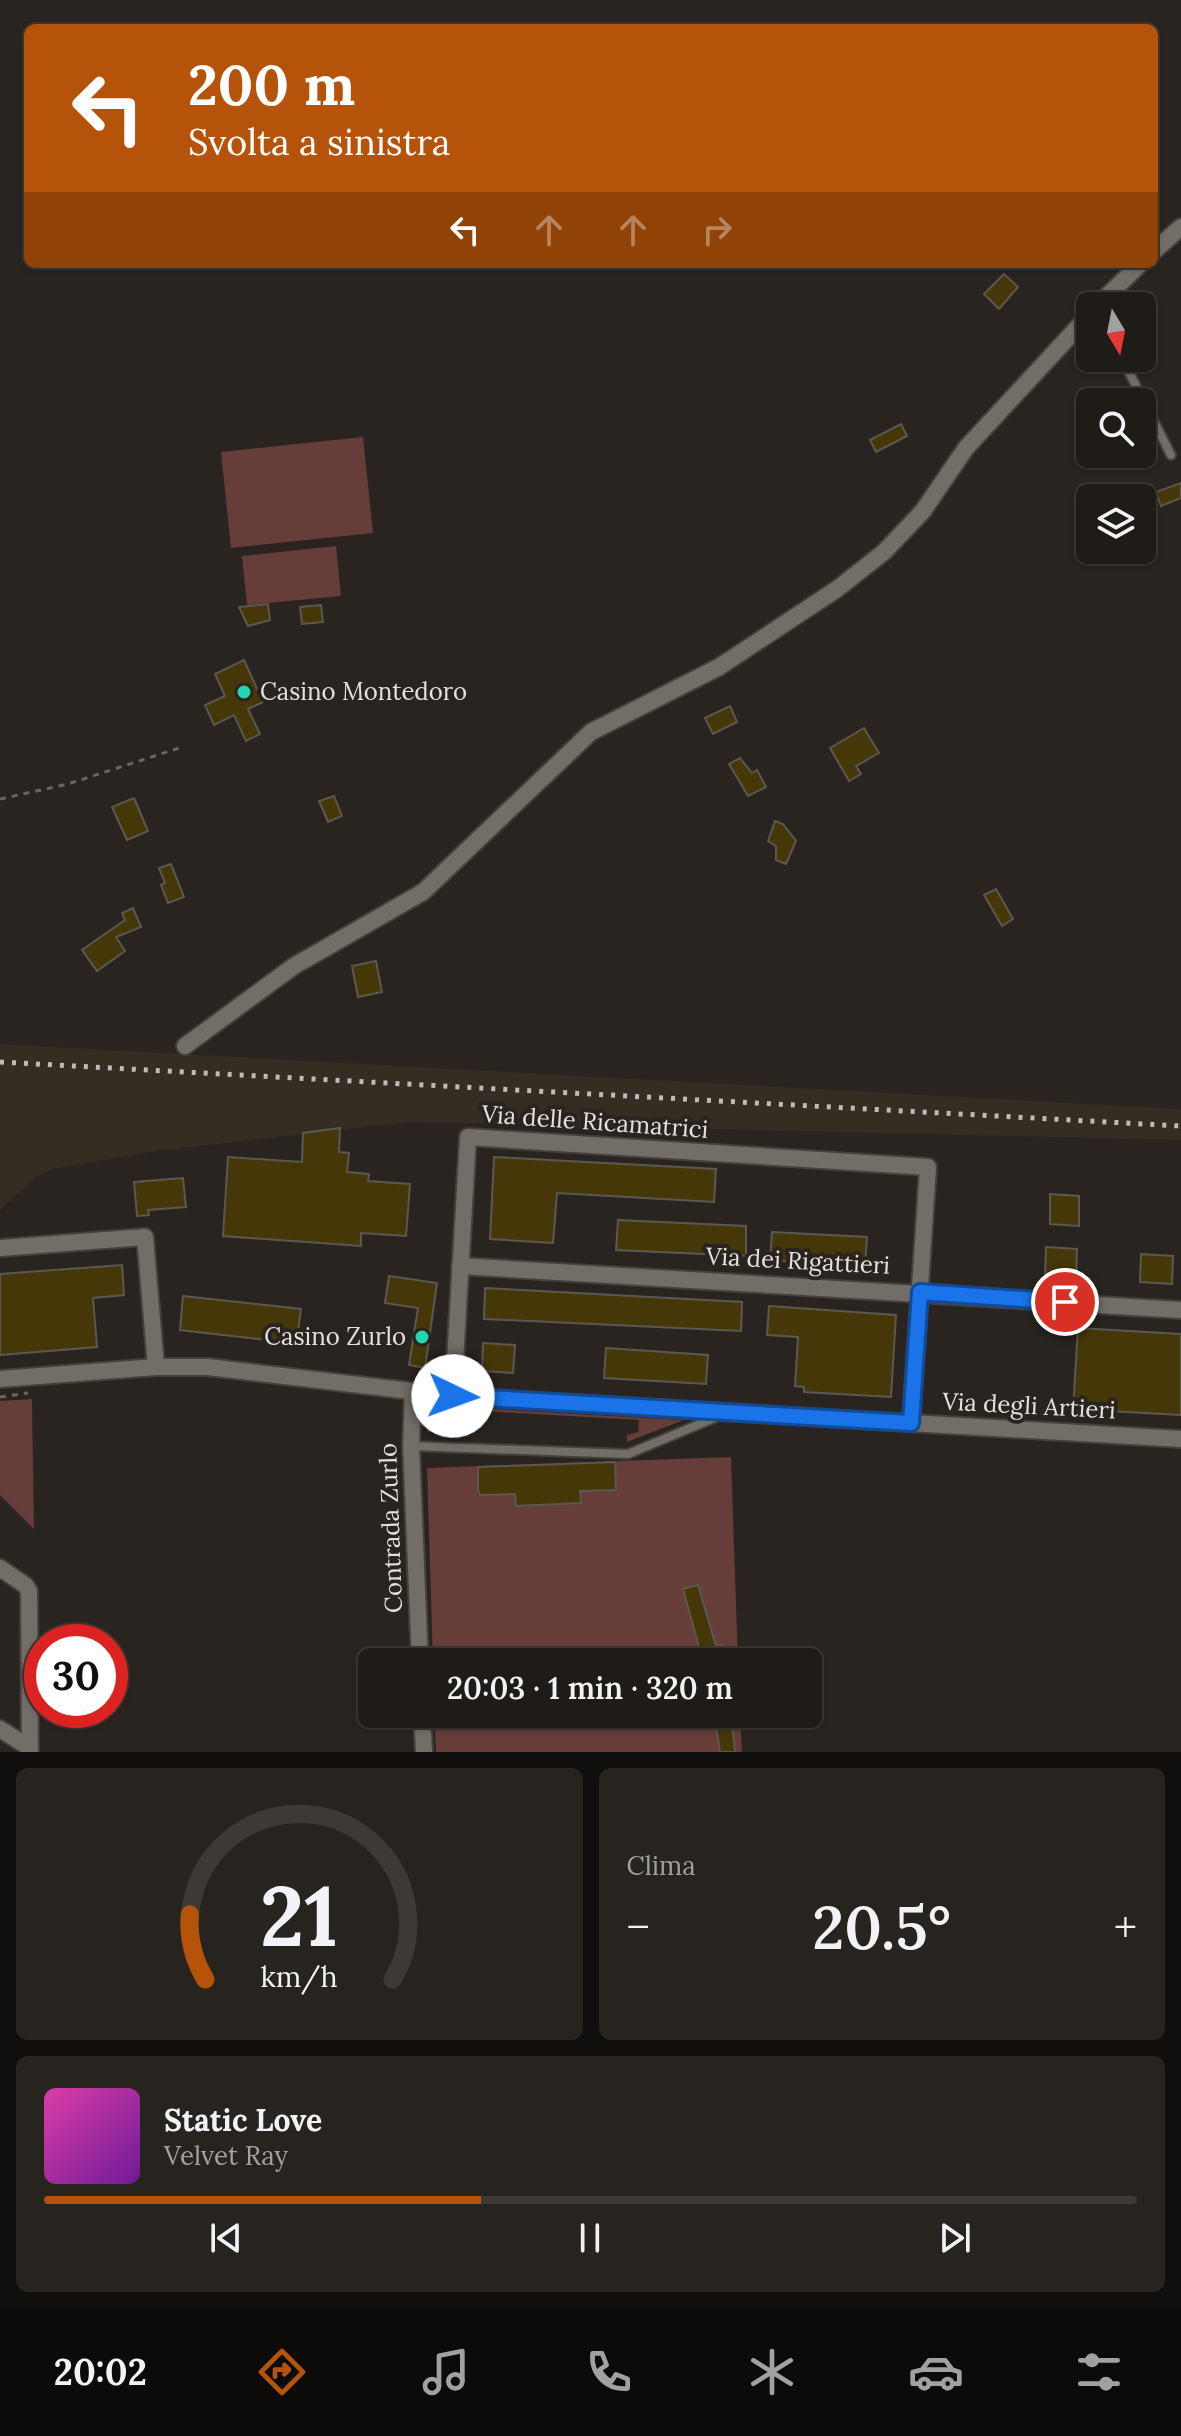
<!DOCTYPE html>
<html lang="it">
<head>
<meta charset="utf-8">
<style>
  :root { --surface:#1f1b17; --page:#272420; --text:#f1f3f6; --muted:#a1a1a1; --line:#3c3936; --accent:#b45309 }
  body { margin:0; font-family:Lora,serif; background:var(--page); color:var(--text); height:100vh; display:flex; flex-direction:column; font-size:30px; white-space:nowrap }
  * { box-sizing:border-box; margin:0 }
  p { font-size:26px; color:var(--muted) }
  .icon { flex:none; width:44px; height:44px; fill:none; stroke:currentColor; stroke-width:2; stroke-linecap:round; stroke-linejoin:round }
  .map { position:relative; height:1752px; overflow:hidden }
  .panel { display:flex; flex-direction:column; gap:16px; padding:16px; background:#110f0d; flex:1 }
  .panel>* { flex:none }
  .top-card { position:absolute; left:24px; top:24px; width:1134px; height:244px; border-radius:12px; box-shadow:0 2px 6px #0004,0 0 0 2px var(--line); background:#b45309; color:#fff; overflow:hidden }
  .needle { width:52px; rotate:170deg }
  .fabs { position:absolute; left:1076px; top:292px; display:grid; gap:16px }
  .fabs a { display:grid; place-items:center; width:80px; height:80px; border-radius:12px; background:var(--surface); box-shadow:0 2px 6px #0004,0 0 0 2px var(--line); font-size:40px }
  .speed { position:absolute; left:24px; top:1624px; display:flex; gap:16px; font-size:40px; font-weight:700; text-align:center }
  .speed>* { display:grid; place-content:center; width:104px; height:104px; border-radius:50%; background:var(--surface); box-shadow:0 2px 6px #0004,0 0 0 2px var(--line); line-height:1 }
  .speed .limit { border:12px solid #d22; background:#fff; color:#111 }
  .pin { position:absolute; display:grid; place-items:center; width:68px; height:68px; color:#fff; margin:-34px; border:4px solid #fff; border-radius:50%; box-shadow:0 2px 8px #0007 }
  .me { position:absolute; width:88px; margin:-44px; rotate:93deg; stroke-linejoin:round; filter:drop-shadow(0 0 6px #0008) }
  .turn { display:flex; align-items:center; gap:28px; height:168px; padding:0 32px; font-size:36px }
  .turn .icon { width:104px; height:104px; stroke-width:2.5 }
  .turn b { display:block; font-size:56px; line-height:68px }
  .lanes { display:flex; align-items:center; height:76px; padding:0 32px; background:#0003; justify-content:center; gap:40px; direction:ltr }
  .lanes .off { opacity:.35 }
  .big { font-size:60px; font-weight:600; line-height:1.1 }
  .panel .card { flex:1; display:flex; flex-direction:column; justify-content:center; gap:12px; min-width:0; padding:0 28px; border-radius:12px; background:var(--page) }
  .panel .dial { align-items:center; gap:0 }
  .dial svg { height:208px; overflow:visible; fill:none; stroke:var(--line); stroke-width:7; stroke-linecap:round; text-anchor:middle }
  .dial text { fill:var(--text); stroke:none }
  .song { display:flex; align-items:center; gap:24px }
  .cover { width:96px; height:96px; border-radius:12px; background:linear-gradient(135deg,hsl(320 70% 55%),hsl(280 70% 35%)) }
  .played { height:8px; border-radius:4px; background:linear-gradient(90deg,var(--accent) 40%,var(--line) 40%) }
  .keys { display:flex; justify-content:space-around; direction:ltr }
  .heat { display:flex; justify-content:space-between; align-items:center; font-size:44px; direction:ltr }
  .panel .tiles { flex:1; display:grid; gap:16px; grid-template-columns:1fr 1fr }
  .card:last-child { grid-column:span 2 }
  .trip { position:absolute; left:358px; top:1648px; width:464px; height:80px; border-radius:12px; background:var(--surface); box-shadow:0 2px 6px #0004,0 0 0 2px var(--line); font-weight:600; line-height:80px; text-align:center }
  .dock { display:flex; height:128px; justify-content:space-around; align-items:center; background:#0c0b09; color:var(--muted) }
  .dock .icon { width:56px; height:56px }
  .dock .active { color:var(--accent) }
  .dock b { font-size:36px; color:var(--text) }
  .map>svg:first-child { display:block }
  .built { fill:#352c22 }
  .green { fill:#663d38 }
  .building { fill:#463709; stroke:#5b5851; stroke-width:2 }
  .lines { fill:none; stroke-linecap:round; stroke-linejoin:round }
  .service-casing { stroke:#44403c; stroke-width:12 }
  .minor-casing { stroke:#44403c; stroke-width:20 }
  .path { stroke:#696561; stroke-width:3; stroke-dasharray:6 6; stroke-linecap:butt }
  .service { stroke:#736d67; stroke-width:8 }
  .minor { stroke:#736d67; stroke-width:16 }
  .rail { stroke:#bebbb8; stroke-width:5; stroke-dasharray:4 8; stroke-linecap:butt }
  .route-casing { stroke:#114b97; stroke-width:20 }
  .route { stroke:#1a73e8; stroke-width:14 }
  .poi-dot { fill:#24d5af; stroke:#29241f; stroke-width:3 }
  .labels { text-anchor:middle; stroke-width:8; stroke-linejoin:round; paint-order:stroke }
  .poi-label { font-size:24px; fill:#e4e1de; stroke:#29241f; text-anchor:start }
  .street-label { font-size:24px; fill:#e4e1de; stroke:#29241f }
</style>
</head>
<body>
<div class="map">
<svg width="1181" height="1752" viewBox="0 0 1181 1752">
  <rect width="100%" height="100%" fill="#29241f"/>
  <polygon class="built" points="0,1044 1181,1109 1181,1140 410,1122 156,1151 53,1169 36,1177 0,1210"/>
  <g class="green">
    <polygon points="363,437 373,533 231,548 221,452"/>
    <polygon points="336,546 341,596 247,605 242,556"/>
    <polygon points="32,1399 32,1407 34,1529 0,1495 0,1401"/>
    <polygon points="456,1407 681,1420 681,1421 627,1442 627,1435 638,1432 639,1420 462,1410 460,1434 427,1432 435,1416"/>
    <polygon points="731,1457 738,1662 433,1662 427,1468"/>
    <polygon points="434,1714 740,1714 742,1752 436,1752"/>
  </g>
  <g class="building">
    <polygon points="1004,274 1018,287 999,309 984,294"/>
    <polygon points="901,424 907,436 876,452 870,440"/>
    <polygon points="1181,483 1181,498 1161,506 1156,492"/>
    <polygon points="268,604 270,620 248,626 239,607"/>
    <polygon points="321,605 323,622 302,624 300,607"/>
    <polygon points="244,660 263,702 248,709 260,734 246,741 234,715 214,725 205,705 225,696 215,674"/>
    <polygon points="730,706 737,722 713,734 705,718"/>
    <polygon points="864,728 879,753 856,766 861,774 849,781 830,748"/>
    <polygon points="740,758 752,773 757,770 766,787 748,796 729,764"/>
    <polygon points="334,796 342,816 328,822 319,801"/>
    <polygon points="134,798 148,831 127,840 112,807"/>
    <polygon points="775,821 783,824 796,841 786,864 776,860 776,846 768,841"/>
    <polygon points="171,864 184,897 168,903 161,885 165,883 159,868"/>
    <polygon points="996,889 1013,919 1002,926 984,895"/>
    <polygon points="133,908 141,927 116,937 125,951 97,971 82,950 125,920 122,913"/>
    <polygon points="376,961 382,992 358,997 352,966"/>
    <polygon points="340,1128 339,1152 349,1153 347,1172 369,1174 368,1181 410,1184 406,1236 361,1233 361,1246 223,1236 228,1157 302,1162 303,1133"/>
    <polygon points="494,1157 716,1169 714,1202 557,1193 553,1243 490,1239"/>
    <polygon points="183,1178 186,1207 148,1210 149,1215 137,1216 134,1182"/>
    <polygon points="1050,1194 1079,1196 1079,1226 1050,1224"/>
    <polygon points="618,1220 746,1226 746,1256 616,1250"/>
    <polygon points="772,1232 867,1237 865,1266 770,1260"/>
    <polygon points="1046,1247 1077,1249 1076,1279 1045,1277"/>
    <polygon points="1141,1254 1173,1256 1172,1284 1140,1282"/>
    <polygon points="122,1265 124,1295 93,1298 97,1347 0,1355 0,1274"/>
    <polygon points="389,1276 437,1283 425,1368 409,1365 418,1308 385,1303"/>
    <polygon points="485,1288 742,1302 741,1331 484,1319"/>
    <polygon points="183,1296 301,1309 296,1347 274,1345 275,1341 180,1330"/>
    <polygon points="769,1306 896,1315 891,1397 804,1392 804,1387 795,1386 798,1337 767,1335"/>
    <polygon points="1078,1328 1181,1334 1181,1415 1073,1409"/>
    <polygon points="483,1343 515,1345 513,1373 482,1371"/>
    <polygon points="606,1348 708,1355 706,1384 604,1378"/>
    <polygon points="615,1462 616,1490 580,1491 581,1503 516,1506 515,1494 480,1495 478,1490 478,1467"/>
    <polygon points="698,1585 716,1646 722,1645 726,1662 703,1662 683,1589"/>
    <polygon points="714,1714 731,1714 735,1752 720,1752"/>
  </g>
  <g class="lines">
    <g class="service-casing">
      <g id="service">
        <polyline points="1122,358 1171,455"/>
        <polyline points="412,1446 628,1454 719,1416"/>
      </g>
    </g>
    <g class="minor-casing">
      <g id="minor">
        <polyline points="1154,251 1181,227"/>
        <polyline points="1097,306 1140,264"/>
        <polyline points="185,1046 294,966 423,892 591,732 719,667 837,589 884,552 923,511 966,448 1090,314"/>
        <polyline points="0,1248 145,1237 156,1367"/>
        <polyline points="460,1266 1181,1310"/>
        <polyline points="0,1379 156,1367 208,1367 453,1396 1181,1439"/>
        <polyline points="413,1392 411,1446 420,1662"/>
        <polyline points="453,1396 468,1137 928,1167 911,1423"/>
        <polyline points="0,1568 25,1585 29,1591 30,1752"/>
        <polyline points="422,1714 424,1752"/>
        <polyline points="0,1729 30,1748"/>
      </g>
    </g>
    <g class="path">
      <polyline points="0,799 68,784 179,748"/>
      <polyline points="0,1397 28,1393"/>
    </g>
    <use href="#service" class="service"/>
    <use href="#minor" class="minor"/>
    <polyline class="rail" points="0,1062 1181,1126"/>
  </g>
  <g class="lines">
    <g class="route-casing">
      <polyline id="route" points="453,1396 911,1423 920,1292 1065,1302"/>
    </g>
    <use href="#route" class="route"/>
  </g>
  <g class="poi-dot">
    <circle cx="244" cy="692" r="8"/>
    <circle cx="422" cy="1337" r="8"/>
  </g>
  <g class="labels">
    <g class="poi-label">
      <text x="260" y="700">Casino Montedoro</text>
      <text x="406" y="1345" text-anchor="end">Casino Zurlo</text>
    </g>
    <g class="street-label">
      <text transform="translate(595 1122) rotate(4)" y="8">Via delle Ricamatrici</text>
      <text transform="translate(798 1261) rotate(3)" y="8">Via dei Rigattieri</text>
      <text transform="translate(1029 1406) rotate(3)" y="8">Via degli Artieri</text>
      <text transform="translate(391 1528) rotate(-92)" y="8">Contrada Zurlo</text>
    </g>
  </g>
</svg>
<div class="fabs">
<a><svg class="needle" viewBox="-14 -14 28 28"><path d="M0-13l5 13h-10z" fill="#e53935"/><path d="M0 13l5-13h-10z" fill="#a1a1a1"/></svg></a>
<a><svg class="icon" aria-label="search" viewBox="0 0 24 24"><circle cx="10" cy="10" r="6"/><path d="M15 15l6 6"/></svg></a>
<a><svg class="icon" aria-label="layers" viewBox="0 0 24 24"><path d="M12 4l9 5-9 5-9-5zM3 14l9 5 9-5"/></svg></a>
</div>
<div class="speed"><div class="limit">30</div></div>
<div class="pin" style="left:1065px;top:1302px;background:#d93025"><svg class="icon" aria-label="arrive" viewBox="0 0 24 24"><path d="M6 21V4h12l-3 4 3 4H6"/></svg></div>
<svg class="me" style="left:453px;top:1396px" viewBox="-20 -20 40 40"><circle r="19" fill="#fff"/><path d="M0-13L10 11 0 6-10 11z" fill="#1a73e8"/></svg>
<div class="trip">20:03 · 1 min · 320 m</div>
<div class="top-card">
<div class="turn"><svg class="icon" aria-label="left" viewBox="0 0 24 24"><path d="M17 20v-9H6M10 6l-5 5 5 5"/></svg><div><b>200 m</b>Svolta a sinistra</div></div>
<div class="lanes"><svg class="icon" aria-label="left" viewBox="0 0 24 24"><path d="M17 20v-9H6M10 6l-5 5 5 5"/></svg><svg class="icon off" aria-label="ahead" viewBox="0 0 24 24"><path d="M12 20V5M6 11l6-6 6 6"/></svg><svg class="icon off" aria-label="ahead" viewBox="0 0 24 24"><path d="M12 20V5M6 11l6-6 6 6"/></svg><svg class="icon off" aria-label="right" viewBox="0 0 24 24"><path d="M7 20v-9h11M14 6l5 5-5 5"/></svg></div>
</div>
</div>
<section class="panel">
<div class="tiles">
<div class="card dial"><svg viewBox="0 0 100 80">
<path d="M14 69A42 42 0 1 1 86 69"/>
<path d="M14 69A42 42 0 0 1 8 44" stroke="#b45309"/>
<text x="50" y="56" font-size="32" font-weight="700">21</text>
<text x="50" y="72" font-size="11">km/h</text>
</svg></div>
<div class="card"><p>Clima</p>
<div class="heat"><a>−</a><b class="big">20.5°</b><a>+</a></div>
</div>
<div class="card">
<div class="song"><i class="cover"></i><div><b>Static Love</b><p>Velvet Ray</p></div></div>
<div class="played"></div>
<div class="keys"><svg class="icon" aria-label="previous" viewBox="0 0 24 24"><path d="M18 5L8 12l10 7zM5 5v14"/></svg><svg class="icon" aria-label="pause" viewBox="0 0 24 24"><path d="M8 5v14M16 5v14"/></svg><svg class="icon" aria-label="next" viewBox="0 0 24 24"><path d="M6 5l10 7-10 7zM19 5v14"/></svg></div>
</div>
</div>
</section>
<nav class="dock">
<b>20:02</b>
<svg class="icon active" aria-label="directions" viewBox="0 0 24 24"><path d="M12 3l9 9-9 9-9-9zM9 14v-3h6M13 9l2 2-2 2"/></svg>
<svg class="icon" aria-label="music" viewBox="0 0 24 24"><path d="M9 18V5l10-2v13"/><circle cx="6" cy="18" r="3"/><circle cx="16" cy="16" r="3"/></svg>
<svg class="icon" aria-label="phone" viewBox="0 0 24 24"><path d="M5 4h4l2 5-3 2q2 4 5 5l2-3 5 2v4C11 20 4 13 5 4z"/></svg>
<svg class="icon" aria-label="climate" viewBox="0 0 24 24"><path d="M12 3v18M4 7l16 10M4 17L20 7"/></svg>
<svg class="icon" aria-label="car" viewBox="0 0 24 24"><path d="M5 17H2v-5l4-1 3-4h7l3 4 3 1v5h-3M9 17h6M6 11h13"/><circle cx="7" cy="17" r="2"/><circle cx="17" cy="17" r="2"/></svg>
<svg class="icon" aria-label="filters" viewBox="0 0 24 24"><path d="M4 7h16M4 17h16"/><circle cx="9" cy="7" r="2"/><circle cx="15" cy="17" r="2"/></svg>
</nav>
</body>
</html>
